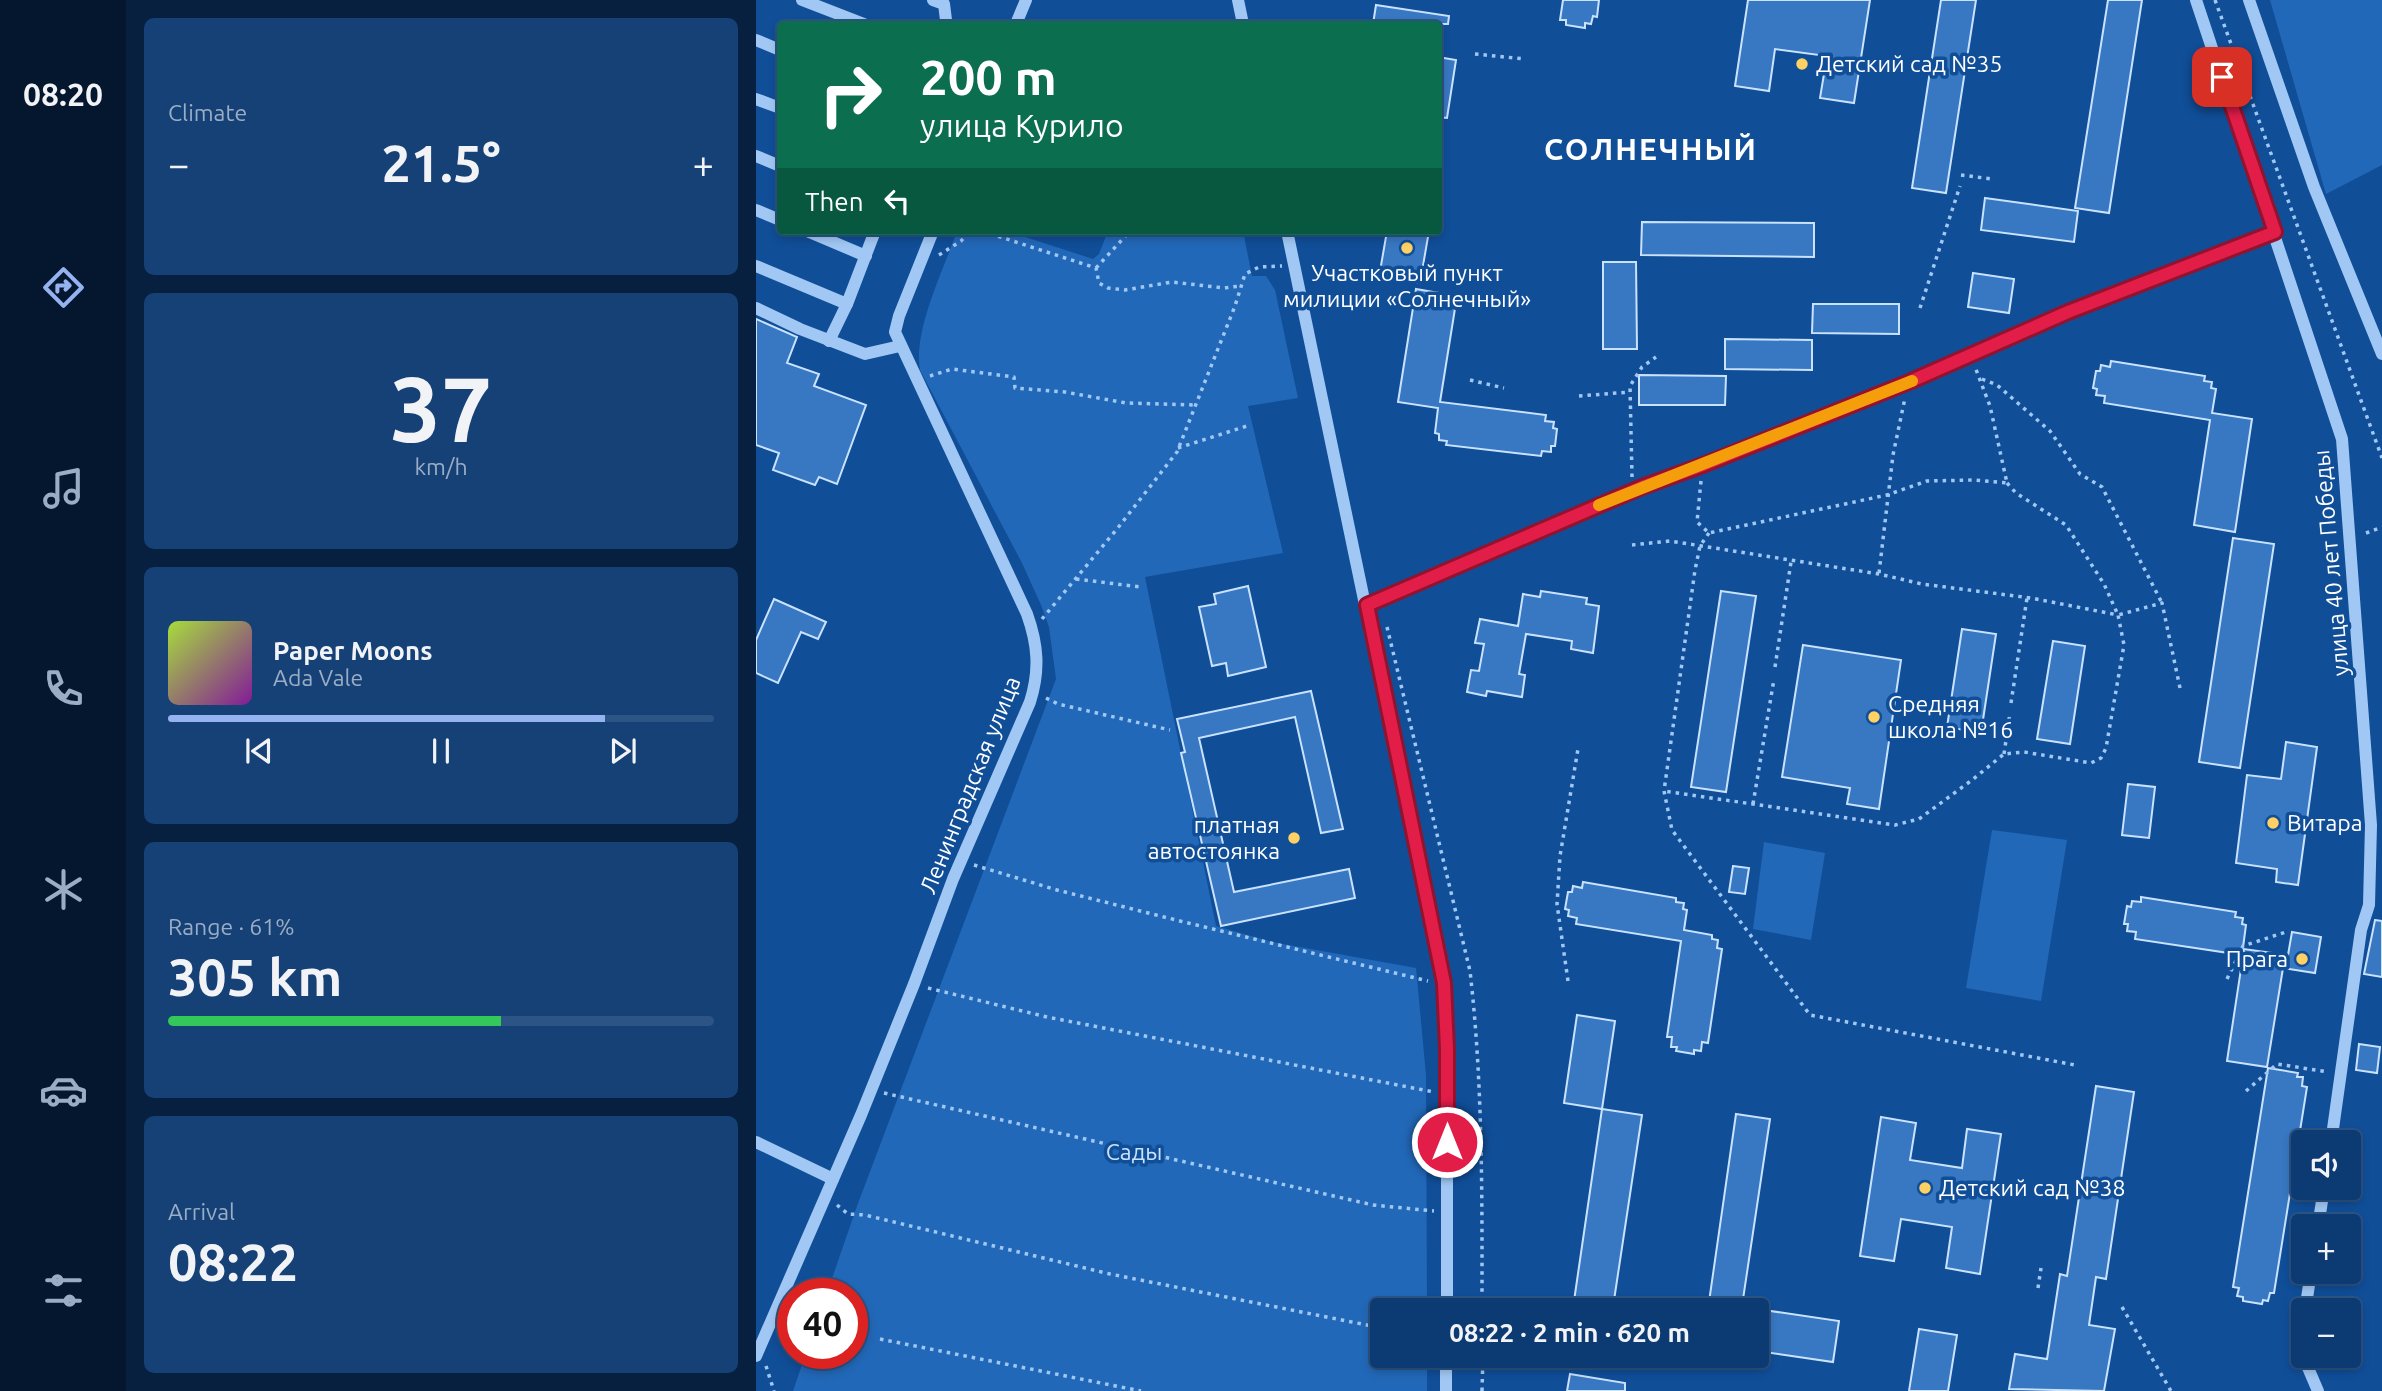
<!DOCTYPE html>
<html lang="en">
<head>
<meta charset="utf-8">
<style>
  :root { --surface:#0c3a72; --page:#154177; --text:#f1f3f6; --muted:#9aadc4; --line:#2c5484; --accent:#95b2f1 }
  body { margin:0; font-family:Ubuntu,sans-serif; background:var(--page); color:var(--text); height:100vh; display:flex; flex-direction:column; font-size:26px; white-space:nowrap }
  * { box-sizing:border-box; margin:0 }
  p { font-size:23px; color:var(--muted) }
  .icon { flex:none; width:38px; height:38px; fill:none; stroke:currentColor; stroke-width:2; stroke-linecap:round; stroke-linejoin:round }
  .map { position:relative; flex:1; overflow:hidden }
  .side { display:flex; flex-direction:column; gap:18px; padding:18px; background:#07203f; width:630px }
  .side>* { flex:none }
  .banner { position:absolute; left:21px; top:21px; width:665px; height:214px; border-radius:7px; box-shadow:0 4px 10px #0003,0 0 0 2px var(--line); background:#0b6e4f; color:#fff; overflow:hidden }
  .fabs { position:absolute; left:1535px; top:1130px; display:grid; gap:14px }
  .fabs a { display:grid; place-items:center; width:70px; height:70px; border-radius:7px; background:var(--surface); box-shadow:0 4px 10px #0003,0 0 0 2px var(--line); font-size:35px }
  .speed { position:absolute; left:21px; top:1278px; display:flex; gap:14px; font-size:35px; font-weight:700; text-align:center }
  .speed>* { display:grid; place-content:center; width:91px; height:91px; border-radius:50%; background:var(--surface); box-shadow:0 4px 10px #0003,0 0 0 2px var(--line); line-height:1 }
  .speed .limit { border:10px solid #d22; background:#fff; color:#111 }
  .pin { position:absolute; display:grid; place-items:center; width:60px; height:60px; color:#fff; margin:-30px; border-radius:14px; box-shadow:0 4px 10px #0006 }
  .me { position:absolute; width:77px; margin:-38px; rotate:0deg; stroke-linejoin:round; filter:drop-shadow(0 0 5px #0008) }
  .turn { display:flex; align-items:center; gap:24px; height:147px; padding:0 28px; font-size:32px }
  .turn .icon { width:91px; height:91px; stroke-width:2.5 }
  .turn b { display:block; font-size:49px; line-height:60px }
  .then { display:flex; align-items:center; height:66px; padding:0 28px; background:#0003; gap:14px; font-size:26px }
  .big { font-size:52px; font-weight:600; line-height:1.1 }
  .side .tile { flex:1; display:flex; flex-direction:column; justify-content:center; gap:10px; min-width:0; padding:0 24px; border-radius:10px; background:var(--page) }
  .side .dial { align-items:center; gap:0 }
  .dial b { font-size:91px; line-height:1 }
  .song { display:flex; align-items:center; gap:21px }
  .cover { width:84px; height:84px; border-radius:10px; background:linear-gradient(135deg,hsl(80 70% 55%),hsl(290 70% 35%)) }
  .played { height:7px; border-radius:4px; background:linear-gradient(90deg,var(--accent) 80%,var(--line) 80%) }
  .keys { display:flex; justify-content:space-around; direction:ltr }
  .heat { display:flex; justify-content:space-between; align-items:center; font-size:38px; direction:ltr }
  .charge { height:10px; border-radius:5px; background:linear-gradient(90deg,#34c759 61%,var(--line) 0) }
  .trip { position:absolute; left:614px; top:1298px; width:399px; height:70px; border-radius:7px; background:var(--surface); box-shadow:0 4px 10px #0003,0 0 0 2px var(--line); font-weight:600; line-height:70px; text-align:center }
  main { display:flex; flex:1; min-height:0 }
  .dock { display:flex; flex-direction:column; width:126px; justify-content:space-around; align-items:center; background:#05172e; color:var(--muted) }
  .dock .icon { width:49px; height:49px }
  .dock .on { color:var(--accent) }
  .dock b { font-size:32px; color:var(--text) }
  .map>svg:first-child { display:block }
  .green { fill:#2268b8 }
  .building { fill:#3877c1; stroke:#c9e2fe; stroke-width:2 }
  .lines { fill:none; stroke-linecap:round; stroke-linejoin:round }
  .path { stroke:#a1c8f4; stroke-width:3.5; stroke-dasharray:3.5 5; stroke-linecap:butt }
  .minor { stroke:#a1c8f4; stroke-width:12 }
  .route-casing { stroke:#92132f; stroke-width:18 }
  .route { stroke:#e11d48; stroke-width:12 }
  .slow { stroke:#f59e0b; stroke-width:12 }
  .poi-dot { fill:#ffd064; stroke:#104e98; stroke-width:2.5 }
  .labels { text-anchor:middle; stroke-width:7; stroke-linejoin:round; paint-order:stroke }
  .poi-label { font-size:23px; fill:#fff; stroke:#104e98; text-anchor:start }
  .street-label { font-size:23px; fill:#fff; stroke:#104e98 }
  .park-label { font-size:23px; fill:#c9e2fe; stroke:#104e98 }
  .district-label { font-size:30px; font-weight:bold; letter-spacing:2px; fill:#fff; stroke:#104e98 }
</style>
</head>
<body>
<main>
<nav class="dock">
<b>08:20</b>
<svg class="icon on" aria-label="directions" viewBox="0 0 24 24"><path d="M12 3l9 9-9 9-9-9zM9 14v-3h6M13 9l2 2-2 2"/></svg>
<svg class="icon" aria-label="music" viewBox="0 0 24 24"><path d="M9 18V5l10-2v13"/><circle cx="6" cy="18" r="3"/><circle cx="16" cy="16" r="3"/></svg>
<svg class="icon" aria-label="phone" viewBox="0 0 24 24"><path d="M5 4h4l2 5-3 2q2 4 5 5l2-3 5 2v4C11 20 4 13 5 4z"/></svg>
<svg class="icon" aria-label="climate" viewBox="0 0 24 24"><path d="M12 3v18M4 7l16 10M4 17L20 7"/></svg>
<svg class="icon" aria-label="car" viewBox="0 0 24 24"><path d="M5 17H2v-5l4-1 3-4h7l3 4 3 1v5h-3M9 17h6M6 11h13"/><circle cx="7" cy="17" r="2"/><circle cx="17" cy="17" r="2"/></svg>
<svg class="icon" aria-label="filters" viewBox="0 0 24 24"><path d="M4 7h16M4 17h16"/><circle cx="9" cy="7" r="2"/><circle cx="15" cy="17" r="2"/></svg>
</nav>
<section class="side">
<div class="tile"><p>Climate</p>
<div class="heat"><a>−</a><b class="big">21.5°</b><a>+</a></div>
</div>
<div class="tile dial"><b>37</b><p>km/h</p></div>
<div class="tile">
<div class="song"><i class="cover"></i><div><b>Paper Moons</b><p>Ada Vale</p></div></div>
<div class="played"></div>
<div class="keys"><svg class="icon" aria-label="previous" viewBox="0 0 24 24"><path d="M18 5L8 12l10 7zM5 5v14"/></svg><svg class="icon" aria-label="pause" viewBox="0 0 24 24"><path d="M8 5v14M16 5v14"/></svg><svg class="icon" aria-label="next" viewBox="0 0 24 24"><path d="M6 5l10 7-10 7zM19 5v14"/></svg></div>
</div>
<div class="tile"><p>Range · 61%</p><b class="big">305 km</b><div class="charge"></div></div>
<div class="tile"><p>Arrival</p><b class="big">08:22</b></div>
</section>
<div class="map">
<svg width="1626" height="1391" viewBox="0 0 1626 1391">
  <rect width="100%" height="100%" fill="#104e98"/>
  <g class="green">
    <polygon points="1514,0 1626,0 1626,165 1570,194"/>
    <path d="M201,231H251L337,259L343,254L352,231H487L496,276H510L519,290L542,398L492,406L527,553L389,577L460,926L516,942L660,968L670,1075L671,1311H626V1356H671V1391H37L50,1353H96V1293H71L101,1206L300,679L293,627L285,605L266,563L164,370C157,330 188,269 201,231Z"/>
    <polygon points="1236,830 1311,840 1285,1001 1210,988"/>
    <polygon points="1008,842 1069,853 1055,940 997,929"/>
  </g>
  <g class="building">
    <polygon points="807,0 843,0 841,17 837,16 835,24 829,23 829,28 810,25 810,20 804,20"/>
    <polygon points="992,0 1114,0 1098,103 1064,98 1071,56 1019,49 1013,91 979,86"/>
    <polygon points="1185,0 1220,0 1190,193 1156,188"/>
    <polygon points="1352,0 1386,0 1353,213 1319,208"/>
    <polygon points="620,5 693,16 692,24 617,24"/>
    <polygon points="682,57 700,60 691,118 682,117"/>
    <polygon points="1229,198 1322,211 1318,242 1225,230"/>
    <polygon points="886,222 1058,223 1058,257 885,255"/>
    <polygon points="631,231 673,231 664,283 623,277"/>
    <polygon points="847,262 880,262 881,349 847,349"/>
    <polygon points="1217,273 1258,279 1253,313 1212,307"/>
    <polygon points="660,289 701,296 684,402 790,415 789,421 798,422 797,428 801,429 799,446 795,446 795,452 786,451 785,456 690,445 691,441 683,440 683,434 679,433 682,408 642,402"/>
    <polygon points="1057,304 1143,304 1143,334 1056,333"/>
    <polygon points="0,319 41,337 31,363 63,374 58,386 110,405 81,484 63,477 59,485 17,470 23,453 0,445"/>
    <polygon points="969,339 1056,340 1056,370 969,369"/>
    <polygon points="1355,361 1449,376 1448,381 1456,382 1455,388 1460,389 1456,413 1496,419 1479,532 1438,525 1454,420 1348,403 1349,396 1340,395 1341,389 1337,388 1340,371 1344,371 1345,365 1354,367"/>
    <polygon points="883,375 970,376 969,405 883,405"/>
    <polygon points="1477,538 1518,544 1484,768 1443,762"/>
    <polygon points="492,586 510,667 472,676 470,663 456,666 443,607 460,604 458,594"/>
    <polygon points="785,591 831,598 830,604 843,606 837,653 815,649 816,641 770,634 763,674 769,675 766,697 731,691 730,696 711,692 715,670 723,671 728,644 719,643 724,619 762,626 767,594 784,597"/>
    <polygon points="965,591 1000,596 970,792 935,787"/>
    <polygon points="18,599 70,622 62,639 45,632 22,683 0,673 0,640"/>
    <polygon points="1206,629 1240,634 1225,733 1191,727"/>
    <polygon points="1297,641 1329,646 1314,744 1281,739"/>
    <polygon points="1047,645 1145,660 1123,809 1091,804 1094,788 1026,777"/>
    <polygon points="555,691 587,829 565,833 539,717 443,738 478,892 593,869 599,898 465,926 425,753 429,752 421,719"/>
    <polygon points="1530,742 1561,747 1542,885 1520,882 1521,869 1480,863 1491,775 1525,779"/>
    <polygon points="1372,784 1399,787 1393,838 1366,835"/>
    <polygon points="977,866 993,868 989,894 973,892"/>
    <polygon points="827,882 920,898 920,902 928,903 927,909 931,910 928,930 956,935 956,939 962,940 961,948 966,949 952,1043 946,1042 945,1051 938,1050 938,1054 920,1051 921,1047 915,1047 916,1037 911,1037 925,941 820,924 821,918 812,916 813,910 809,909 812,892 816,892 817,886 826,888"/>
    <polygon points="1385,897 1480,912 1479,917 1487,918 1486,924 1490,925 1486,955 1379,939 1380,932 1371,931 1372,924 1368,924 1371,906 1375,907 1376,901 1385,902"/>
    <polygon points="1619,920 1626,921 1626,977 1608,974"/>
    <polygon points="1536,932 1565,937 1559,973 1527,968 1511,1067 1471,1061 1488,949 1532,955"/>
    <polygon points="821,1015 859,1021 846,1109 808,1103"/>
    <polygon points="1603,1044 1624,1047 1621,1073 1600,1070"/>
    <polygon points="1512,1068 1542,1073 1541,1077 1547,1077 1546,1086 1551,1087 1518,1293 1514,1293 1512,1301 1507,1300 1506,1304 1487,1301 1487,1297 1481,1296 1483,1288 1477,1287"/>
    <polygon points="1340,1086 1378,1092 1350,1279 1340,1277 1333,1325 1359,1329 1348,1391 1253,1389 1259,1354 1291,1359 1304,1274 1311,1276"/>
    <polygon points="846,1109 886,1115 857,1307 818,1301"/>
    <polygon points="980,1114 1014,1119 986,1306 953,1302"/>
    <polygon points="1125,1117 1160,1123 1154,1160 1206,1168 1211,1129 1245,1134 1224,1274 1190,1268 1196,1227 1145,1219 1138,1261 1104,1256"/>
    <polygon points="1001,1309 1083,1321 1077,1362 1001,1351"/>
    <polygon points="1163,1329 1201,1335 1192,1391 1153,1391"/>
    <polygon points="814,1374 869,1383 869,1391 811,1391"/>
  </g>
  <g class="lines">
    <g class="path">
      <polyline points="1459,0 1626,458"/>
      <polyline points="719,54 769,59"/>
      <polyline points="1205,175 1236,179"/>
      <polyline points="226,231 340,268 343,283 352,288 369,290 416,282 468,288 484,286"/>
      <polyline points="183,255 205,241 214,231"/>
      <polyline points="340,268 374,231"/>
      <polyline points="1164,308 1204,186"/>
      <polyline points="174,376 196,369 258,377 259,388 309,392 370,403 439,405"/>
      <polyline points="1226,379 1241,385 1294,431 1324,474 1346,487 1406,603"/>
      <polyline points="714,380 748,388"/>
      <polyline points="823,396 874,392"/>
      <polyline points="422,448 491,426"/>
      <polyline points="876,477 874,386 886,367 900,357"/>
      <polyline points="945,481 941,522 953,533 1131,495 1171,481 1218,480 1251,483 1234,406 1219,367"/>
      <polyline points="1251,483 1260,493 1310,525 1348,584 1362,615 1406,603 1424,688"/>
      <polyline points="953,533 944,546 939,570 908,791 916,830 1054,1015 1319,1065"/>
      <polyline points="1610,533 1626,527"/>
      <polyline points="876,545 914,541 1123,574 1166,584 1275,598 1362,615 1368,645 1350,748 1345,758 1335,763 1268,752 1248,754 1216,780 1163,819 1139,825 908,791"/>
      <polyline points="1123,573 1137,455 1149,398"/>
      <polyline points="320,579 385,587"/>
      <polyline points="286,619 361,529 421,452 479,306 489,274 503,267 526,266"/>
      <path d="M631,627L714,971C727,1084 726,1198 726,1311"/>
      <polyline points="1019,667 1035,562"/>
      <polyline points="290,698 302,704 414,730"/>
      <polyline points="1255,703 1271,598"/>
      <polyline points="1248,754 1254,713"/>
      <polyline points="997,804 1018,679"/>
      <polyline points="218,865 301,890 432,923 672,981"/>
      <polyline points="1471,979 1487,946 1533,931"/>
      <polyline points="812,981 801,904 804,856 822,749"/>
      <polyline points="172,988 291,1017 678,1092"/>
      <polyline points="1490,1091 1521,1064 1572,1072"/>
      <polyline points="128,1093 617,1205 678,1211"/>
      <polyline points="81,1205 92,1214 109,1215 354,1274 626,1328"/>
      <polyline points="1282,1288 1285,1268"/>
      <polyline points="1366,1307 1415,1391"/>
      <polyline points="124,1339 385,1391"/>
      <polyline points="10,1366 18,1391"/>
      <polyline points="726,1391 727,1356"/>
    </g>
    <g class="minor">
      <polyline points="46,0 108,24"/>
      <polyline points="177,0 188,4 190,20 189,24"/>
      <polyline points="482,0 487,24"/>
      <polyline points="1440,0 1586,439 1615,825 1613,905 1605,930 1575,1143"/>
      <polyline points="1493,0 1558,187 1626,354"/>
      <polyline points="260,24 270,0"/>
      <polyline points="0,40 24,50"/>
      <polyline points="0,99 24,108"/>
      <polyline points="0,156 24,166"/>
      <polyline points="0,210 24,220"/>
      <polyline points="51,231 110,256"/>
      <polyline points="531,231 688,983 691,1049 691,1311"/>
      <polyline points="0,266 91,304"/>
      <polyline points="0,308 44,329 109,354 144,346"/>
      <polyline points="73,341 91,304 119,231"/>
      <polyline points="611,605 886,487 947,465 1153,382 1312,312 1519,232"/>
      <polyline points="0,1142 77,1179"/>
      <polyline points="1562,1227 1568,1188"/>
      <polyline points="1549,1311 1555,1272"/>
      <polyline points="1547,1327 1544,1348 1547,1356"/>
      <path d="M0,1356L105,1115L158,984L197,879L274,702C284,670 282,645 271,614L139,332L143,316L177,231"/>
      <polyline points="1547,1356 1562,1391"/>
      <polyline points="690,1391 690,1356"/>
    </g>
  </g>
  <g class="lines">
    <g class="route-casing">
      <polyline id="route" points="691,1142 691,1049 688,983 611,605 886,487 947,465 1153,382 1312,312 1519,232 1466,77"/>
    </g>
    <use href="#route" class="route"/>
    <polyline class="slow" points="843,505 1156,381"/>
  </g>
  <g class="poi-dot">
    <circle cx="1046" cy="64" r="7"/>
    <circle cx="651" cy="248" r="7"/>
    <circle cx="1118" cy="717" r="7"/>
    <circle cx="1517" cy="823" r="7"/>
    <circle cx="538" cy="838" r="7"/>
    <circle cx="1546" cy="959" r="7"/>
    <circle cx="1169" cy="1188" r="7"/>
  </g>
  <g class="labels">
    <g class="poi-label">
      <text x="1060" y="72">Детский сад №35</text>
      <text x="651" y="281" text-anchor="middle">Участковый пункт<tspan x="651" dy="26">милиции «Солнечный»</tspan></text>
      <text x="1132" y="712">Средняя<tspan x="1132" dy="26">школа №16</tspan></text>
      <text x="1531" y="831">Витара</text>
      <text x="524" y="833" text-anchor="end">платная<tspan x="524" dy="26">автостоянка</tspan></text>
      <text x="1532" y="967" text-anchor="end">Прага</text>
      <text x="1183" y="1196">Детский сад №38</text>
    </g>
    <g class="street-label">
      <text transform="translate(1575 563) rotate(-95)" y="8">улица 40 лет Победы</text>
      <text transform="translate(214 785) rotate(-68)" y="8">Ленинградская улица</text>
    </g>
    <g class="park-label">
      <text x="378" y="1160">Сады</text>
    </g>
    <g class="district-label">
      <text x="895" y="160">СОЛНЕЧНЫЙ</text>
    </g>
  </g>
</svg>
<div class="fabs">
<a><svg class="icon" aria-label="sound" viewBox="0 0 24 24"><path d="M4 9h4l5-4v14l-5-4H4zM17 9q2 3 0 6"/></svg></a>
<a>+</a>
<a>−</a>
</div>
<div class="speed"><div class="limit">40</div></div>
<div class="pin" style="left:1466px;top:77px;background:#d93025"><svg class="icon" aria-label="arrive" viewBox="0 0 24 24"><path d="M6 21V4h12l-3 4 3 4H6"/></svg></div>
<svg class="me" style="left:691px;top:1142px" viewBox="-20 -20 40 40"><circle r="17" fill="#e11d48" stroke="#fff" stroke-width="3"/><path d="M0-11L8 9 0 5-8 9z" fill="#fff"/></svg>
<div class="trip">08:22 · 2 min · 620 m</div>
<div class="banner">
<div class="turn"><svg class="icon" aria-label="right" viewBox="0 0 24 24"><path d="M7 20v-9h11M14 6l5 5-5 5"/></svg><div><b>200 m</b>улица Курило</div></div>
<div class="then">Then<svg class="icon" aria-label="left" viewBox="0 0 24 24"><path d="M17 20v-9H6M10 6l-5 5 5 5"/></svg></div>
</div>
</div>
</main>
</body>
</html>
